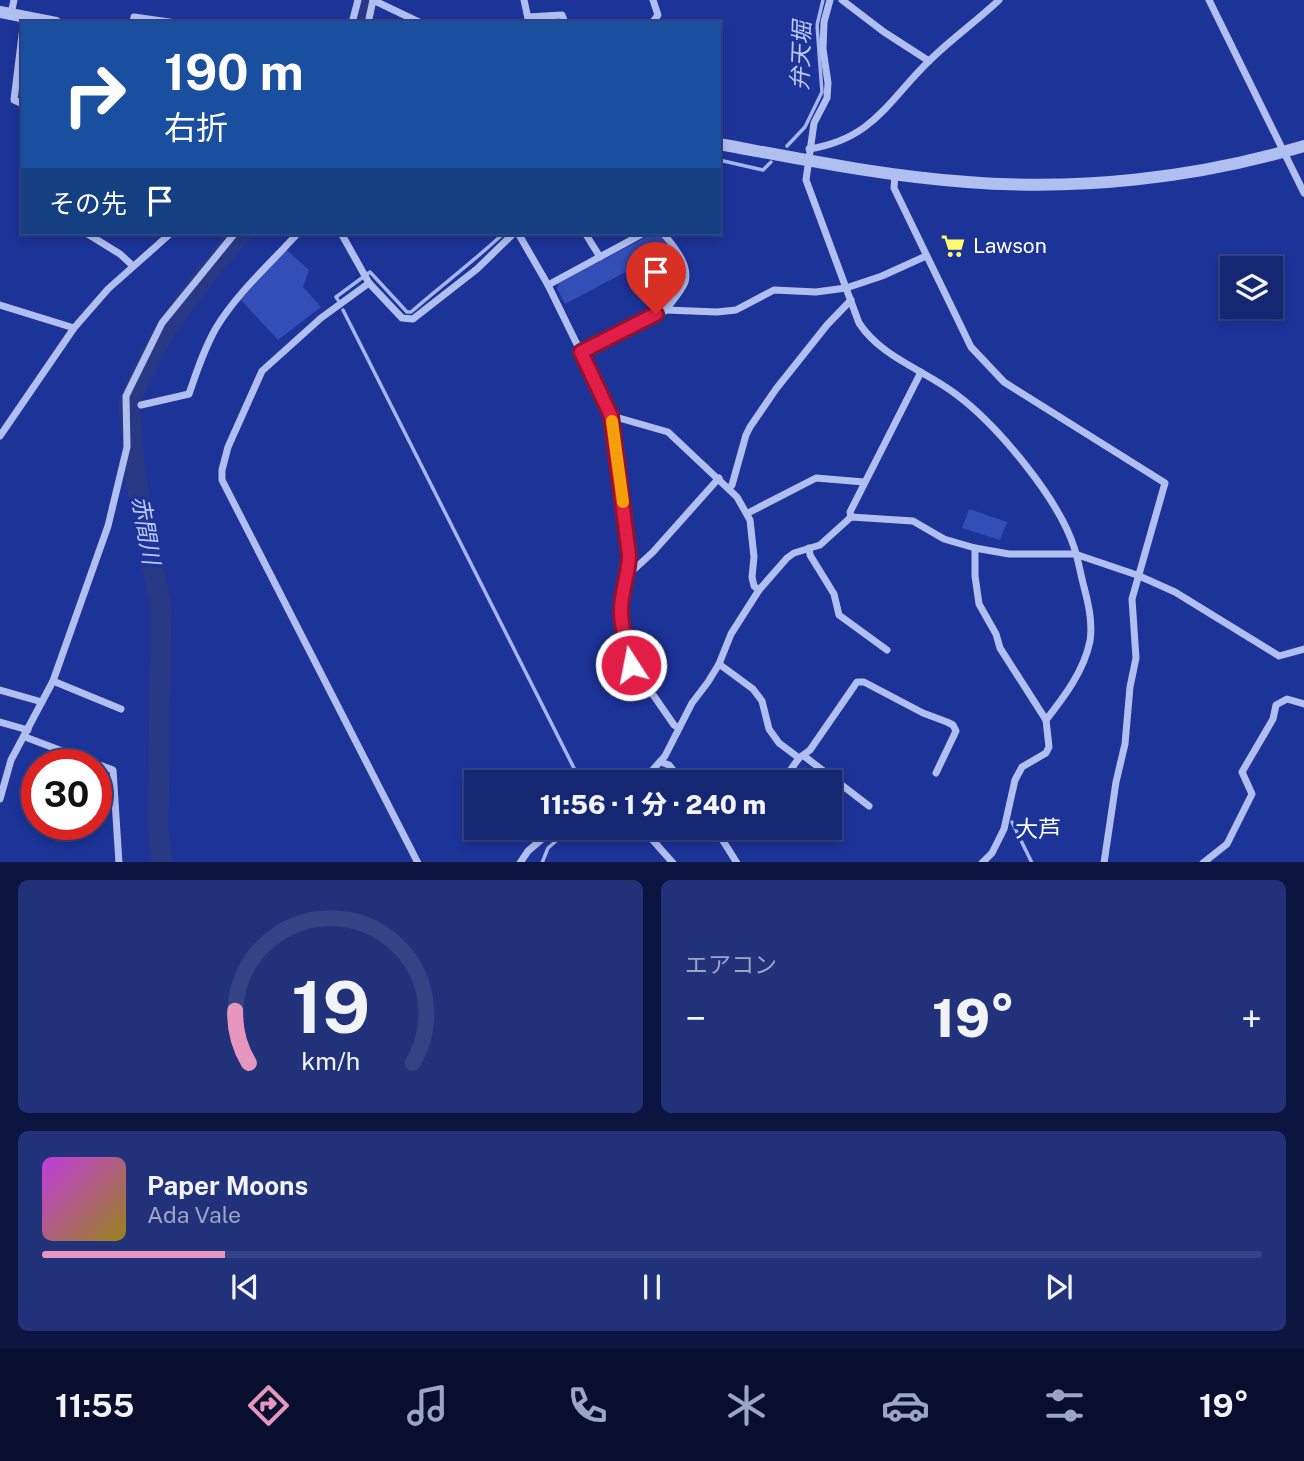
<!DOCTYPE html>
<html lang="ja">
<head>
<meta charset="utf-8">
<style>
  :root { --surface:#152672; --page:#22327a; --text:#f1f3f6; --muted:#9da5c4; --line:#344384; --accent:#e797bd }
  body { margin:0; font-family:"Public Sans","Noto Sans JP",sans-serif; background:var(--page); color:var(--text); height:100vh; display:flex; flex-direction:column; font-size:26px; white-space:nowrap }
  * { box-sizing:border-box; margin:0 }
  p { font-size:23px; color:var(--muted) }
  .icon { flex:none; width:38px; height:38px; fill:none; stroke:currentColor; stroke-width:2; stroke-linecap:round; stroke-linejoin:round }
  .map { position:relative; height:862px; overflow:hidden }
  .details { display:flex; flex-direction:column; gap:18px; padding:18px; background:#0c153f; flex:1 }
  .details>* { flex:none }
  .hud { position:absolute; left:21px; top:21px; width:700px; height:214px; border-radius:0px; box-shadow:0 4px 10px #0003,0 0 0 2px var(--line); background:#1a4fa0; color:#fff; overflow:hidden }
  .fabs { position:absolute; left:1220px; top:256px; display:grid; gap:14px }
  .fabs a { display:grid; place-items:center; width:63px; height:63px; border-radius:0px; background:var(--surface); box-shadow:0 4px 10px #0003,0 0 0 2px var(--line); font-size:35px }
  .speed { position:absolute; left:21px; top:749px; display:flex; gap:14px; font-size:35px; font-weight:700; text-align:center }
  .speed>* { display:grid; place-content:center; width:91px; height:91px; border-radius:50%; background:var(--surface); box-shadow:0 4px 10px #0003,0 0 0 2px var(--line); line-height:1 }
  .speed .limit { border:10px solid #d22; background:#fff; color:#111 }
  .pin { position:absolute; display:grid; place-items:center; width:60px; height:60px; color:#fff; margin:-72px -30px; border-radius:50% 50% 50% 0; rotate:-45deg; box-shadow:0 0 7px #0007 }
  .pin .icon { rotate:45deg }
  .me { position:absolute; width:77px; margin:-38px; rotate:349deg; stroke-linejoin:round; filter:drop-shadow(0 0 5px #0008) }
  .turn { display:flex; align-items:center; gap:24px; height:147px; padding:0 28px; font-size:32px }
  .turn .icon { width:91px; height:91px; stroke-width:2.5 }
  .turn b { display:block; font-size:49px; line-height:60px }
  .then { display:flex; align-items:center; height:66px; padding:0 28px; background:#0003; gap:14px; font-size:26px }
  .big { font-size:52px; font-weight:800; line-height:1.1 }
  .details .widget { flex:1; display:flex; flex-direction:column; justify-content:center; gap:10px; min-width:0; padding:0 24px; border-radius:10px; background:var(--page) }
  .details .dial { align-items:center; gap:0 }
  .dial svg { height:182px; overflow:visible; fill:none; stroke:var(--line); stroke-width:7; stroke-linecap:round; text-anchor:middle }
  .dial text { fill:var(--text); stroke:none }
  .song { display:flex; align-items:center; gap:21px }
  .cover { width:84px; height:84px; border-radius:10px; background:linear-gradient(135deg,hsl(290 70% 55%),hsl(50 70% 35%)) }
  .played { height:7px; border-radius:4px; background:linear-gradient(90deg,var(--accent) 15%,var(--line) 15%) }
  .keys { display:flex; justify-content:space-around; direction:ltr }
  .heat { display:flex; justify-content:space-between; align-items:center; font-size:38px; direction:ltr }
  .details .tiles { flex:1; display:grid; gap:18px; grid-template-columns:1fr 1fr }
  .widget:last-child { grid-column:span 2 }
  .trip { position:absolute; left:464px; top:770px; width:378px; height:70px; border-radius:0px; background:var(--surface); box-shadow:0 4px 10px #0003,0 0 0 2px var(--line); font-weight:800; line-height:70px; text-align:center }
  .tab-bar { display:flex; height:112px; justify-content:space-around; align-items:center; background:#080f2e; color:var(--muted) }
  .tab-bar .icon { width:49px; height:49px }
  .tab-bar .selected { color:var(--accent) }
  .tab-bar b { font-size:32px; color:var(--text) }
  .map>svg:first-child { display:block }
  .green { fill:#334eb7 }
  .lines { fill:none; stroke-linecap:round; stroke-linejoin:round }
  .stream { stroke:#a5b5f2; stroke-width:3.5 }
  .river { stroke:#283885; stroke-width:21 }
  .minor { stroke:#b1bef0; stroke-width:7 }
  .tertiary { stroke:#b1bef0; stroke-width:12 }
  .route-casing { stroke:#92132f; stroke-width:18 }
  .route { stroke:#e11d48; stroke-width:12 }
  .slow { stroke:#f59e0b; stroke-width:12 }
  .labels { text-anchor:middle; stroke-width:7; stroke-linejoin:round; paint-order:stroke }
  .poi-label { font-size:21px; fill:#fff; stroke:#1c3398; text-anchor:start }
  .water-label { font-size:23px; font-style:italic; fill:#bec9f6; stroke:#1c3398 }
  .neighbourhood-label { font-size:23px; fill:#fff; stroke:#1c3398 }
</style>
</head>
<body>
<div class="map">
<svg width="1304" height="863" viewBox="0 0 1304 863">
  <rect width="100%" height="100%" fill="#1c3398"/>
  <g class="green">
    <polygon points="652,234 662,237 669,249 565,304 557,289 559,283"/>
    <polygon points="286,249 309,270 303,287 321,307 278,340 241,300"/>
    <polygon points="969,509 1007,522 1000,540 962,528"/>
  </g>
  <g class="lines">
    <g class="stream">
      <polyline points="787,146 805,127 822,92 817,25 823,0"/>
      <polyline points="719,160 763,170 771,162"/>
      <path d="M338,300L336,297L370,272L407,312H411C442,285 474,261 504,233"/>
      <polyline points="343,310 581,782"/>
      <polyline points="1012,822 1032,863"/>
      <polyline points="542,863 548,848 571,828"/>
    </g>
    <g class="river">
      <polyline points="363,23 367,0"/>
      <polyline points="162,863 158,830 161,605 142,518 135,471 129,404 140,377 166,328 203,278 241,233"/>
    </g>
    <g class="minor">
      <polyline points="373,0 421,23"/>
      <polyline points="524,0 529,23"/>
      <path d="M830,0L824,22L823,49L828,83L827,98L814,123L806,180L859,323C882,358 925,370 957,395C998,426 1058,498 1074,547C1078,559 1080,571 1083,583C1088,602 1093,622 1090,641C1084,671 1064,697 1046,720L1049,747L1046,753L1022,767L1015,780L1004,829L992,853L982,863"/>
      <polyline points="842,0 884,32 929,61"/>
      <polyline points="1209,0 1304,193"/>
      <polyline points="11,14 14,0"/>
      <polyline points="528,17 562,15 565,23"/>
      <polyline points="133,23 134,17 176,23"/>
      <polyline points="352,23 358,0"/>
      <polyline points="368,23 373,0"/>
      <polyline points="652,23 658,15 653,0"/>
      <polyline points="23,27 14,100 23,104"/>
      <path d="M809,149C873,139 888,101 929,61C951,39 977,21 999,0"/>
      <polyline points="895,174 894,188 971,347 1004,382 1165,483 1132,599 1136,658 1130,687 1125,744 1116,782 1104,863"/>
      <polyline points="86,233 120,254 133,266"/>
      <polyline points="341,233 369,283"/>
      <polyline points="518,233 548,285 612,416 629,555 629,574 621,607 621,620 630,647 631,665 637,679 654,696 674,725 679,728"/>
      <polyline points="585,233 600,257"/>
      <polyline points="548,285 644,233"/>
      <polyline points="0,305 74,328"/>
      <polyline points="666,310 717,312 736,310 774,290 816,292 846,288 882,276 926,256"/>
      <path d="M581,352L666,310C671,302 682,291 685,282C690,264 673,246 663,233"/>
      <path d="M141,405L189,394C197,371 204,349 216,328C237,293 271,263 298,233"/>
      <polyline points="612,416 668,432 737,497 750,520 754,557 752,577 754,586 759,590"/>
      <polyline points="0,436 74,328 108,289 171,233"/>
      <polyline points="729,488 732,485 746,435 750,427 776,389 827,325 851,300"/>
      <polyline points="748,513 816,478 864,482"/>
      <polyline points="851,517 850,512 921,372"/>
      <polyline points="809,548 810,555 834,594 839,615 887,650"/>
      <polyline points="975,548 975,576 979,604 996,634 1000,648 1046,720"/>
      <polyline points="629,574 653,552 719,478"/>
      <polyline points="719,664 753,689 762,701 769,729 779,743 799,758 810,750 857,682 864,682 923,713 947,722 953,725 956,731 936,773"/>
      <polyline points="53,681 121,709"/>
      <polyline points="0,690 42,702"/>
      <polyline points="0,722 28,730"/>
      <polyline points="25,737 113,770 119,863"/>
      <polyline points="804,756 869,806"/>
      <polyline points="661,762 669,765 682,782"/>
      <polyline points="633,782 650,773 665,756 692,703 708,682 719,664 731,634 759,590 787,558 794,553 820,545 851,517 913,521 944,539 975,548 1009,554 1075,554 1137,575 1175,592 1279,656 1304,649"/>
      <polyline points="782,782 799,758"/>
      <polyline points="0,799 11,760 53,681 108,526 127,447 126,396 162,323 235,233"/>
      <polyline points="642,828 673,863"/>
      <polyline points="715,828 737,863"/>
      <polyline points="418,863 222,480 222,470 228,447 262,371 321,318 369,283 402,318 413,319 477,269 514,233"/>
      <polyline points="520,863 528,851 555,828"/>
      <polyline points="1203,863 1227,844 1252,794 1242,772 1273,719 1276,705 1287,699 1304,704"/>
    </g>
    <g class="tertiary">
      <polyline points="0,12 56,23"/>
      <path d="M719,144C801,159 883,176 967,182C1079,191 1196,178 1304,146"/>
    </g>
  </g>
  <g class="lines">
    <g class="route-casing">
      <path id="route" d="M631,665C629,646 620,628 621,610C621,591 629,574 629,555L611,416L581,352L656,314"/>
    </g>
    <use href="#route" class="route"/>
    <polyline class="slow" points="612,421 623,502"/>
  </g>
  <defs>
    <g id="supermarket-bare" transform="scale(1.89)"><path d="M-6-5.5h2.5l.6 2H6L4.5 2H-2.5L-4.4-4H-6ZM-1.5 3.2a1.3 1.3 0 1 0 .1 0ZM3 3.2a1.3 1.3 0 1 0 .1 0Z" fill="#fffa70" stroke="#1c3398" stroke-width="2.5" paint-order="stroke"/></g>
  </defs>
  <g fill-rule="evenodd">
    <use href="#supermarket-bare" x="953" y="246"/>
  </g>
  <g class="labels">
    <g class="poi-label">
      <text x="973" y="253">Lawson</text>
    </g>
    <g class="water-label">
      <text transform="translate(801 56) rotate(-88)" y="8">弁天堀</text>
      <text transform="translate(146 530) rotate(80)" y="8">赤間川</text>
    </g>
    <g class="neighbourhood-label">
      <text x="1038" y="837">大芦</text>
    </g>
  </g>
</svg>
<div class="fabs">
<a><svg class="icon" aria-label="layers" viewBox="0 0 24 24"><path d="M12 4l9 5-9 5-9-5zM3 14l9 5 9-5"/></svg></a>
</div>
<div class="speed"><div class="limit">30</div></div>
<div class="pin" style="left:656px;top:314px;background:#d93025"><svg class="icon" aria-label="arrive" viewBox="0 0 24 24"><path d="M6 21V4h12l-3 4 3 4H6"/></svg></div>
<svg class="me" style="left:631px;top:665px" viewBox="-20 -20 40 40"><circle r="17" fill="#e11d48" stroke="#fff" stroke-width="3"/><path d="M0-11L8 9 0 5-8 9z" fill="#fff"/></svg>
<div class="trip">11:56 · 1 分 · 240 m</div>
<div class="hud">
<div class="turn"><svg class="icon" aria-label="right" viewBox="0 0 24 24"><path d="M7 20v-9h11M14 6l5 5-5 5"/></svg><div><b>190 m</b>右折</div></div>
<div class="then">その先<svg class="icon" aria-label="arrive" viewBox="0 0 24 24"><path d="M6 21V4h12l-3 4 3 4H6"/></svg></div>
</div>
</div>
<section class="details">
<div class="tiles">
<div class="widget dial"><svg viewBox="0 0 100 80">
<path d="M14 69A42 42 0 1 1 86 69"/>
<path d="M14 69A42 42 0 0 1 8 46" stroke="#e797bd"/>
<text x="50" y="56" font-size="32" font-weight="700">19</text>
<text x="50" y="72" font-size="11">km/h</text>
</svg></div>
<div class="widget"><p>エアコン</p>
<div class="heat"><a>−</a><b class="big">19°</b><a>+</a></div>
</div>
<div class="widget">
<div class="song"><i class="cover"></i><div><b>Paper Moons</b><p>Ada Vale</p></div></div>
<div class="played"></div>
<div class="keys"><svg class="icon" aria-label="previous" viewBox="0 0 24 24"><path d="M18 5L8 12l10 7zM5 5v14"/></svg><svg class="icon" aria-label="pause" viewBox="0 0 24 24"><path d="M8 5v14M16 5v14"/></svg><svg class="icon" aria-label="next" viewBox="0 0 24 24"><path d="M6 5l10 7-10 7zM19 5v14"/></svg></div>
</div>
</div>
</section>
<nav class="tab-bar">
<b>11:55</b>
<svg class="icon selected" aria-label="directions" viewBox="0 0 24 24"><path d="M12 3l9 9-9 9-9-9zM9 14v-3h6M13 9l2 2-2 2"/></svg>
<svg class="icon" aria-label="music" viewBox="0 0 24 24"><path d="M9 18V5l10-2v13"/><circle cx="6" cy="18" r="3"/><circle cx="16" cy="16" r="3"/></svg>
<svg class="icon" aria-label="phone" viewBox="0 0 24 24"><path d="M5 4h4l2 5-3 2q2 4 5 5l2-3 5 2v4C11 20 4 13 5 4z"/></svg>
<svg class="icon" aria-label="climate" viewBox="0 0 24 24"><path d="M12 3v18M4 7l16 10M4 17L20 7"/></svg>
<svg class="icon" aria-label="car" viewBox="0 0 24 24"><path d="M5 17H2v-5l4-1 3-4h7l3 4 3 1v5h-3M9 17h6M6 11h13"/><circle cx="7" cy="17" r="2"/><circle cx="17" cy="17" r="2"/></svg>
<svg class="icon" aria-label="filters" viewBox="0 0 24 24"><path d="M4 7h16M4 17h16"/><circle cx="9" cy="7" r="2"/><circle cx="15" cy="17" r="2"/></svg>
<b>19°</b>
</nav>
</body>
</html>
